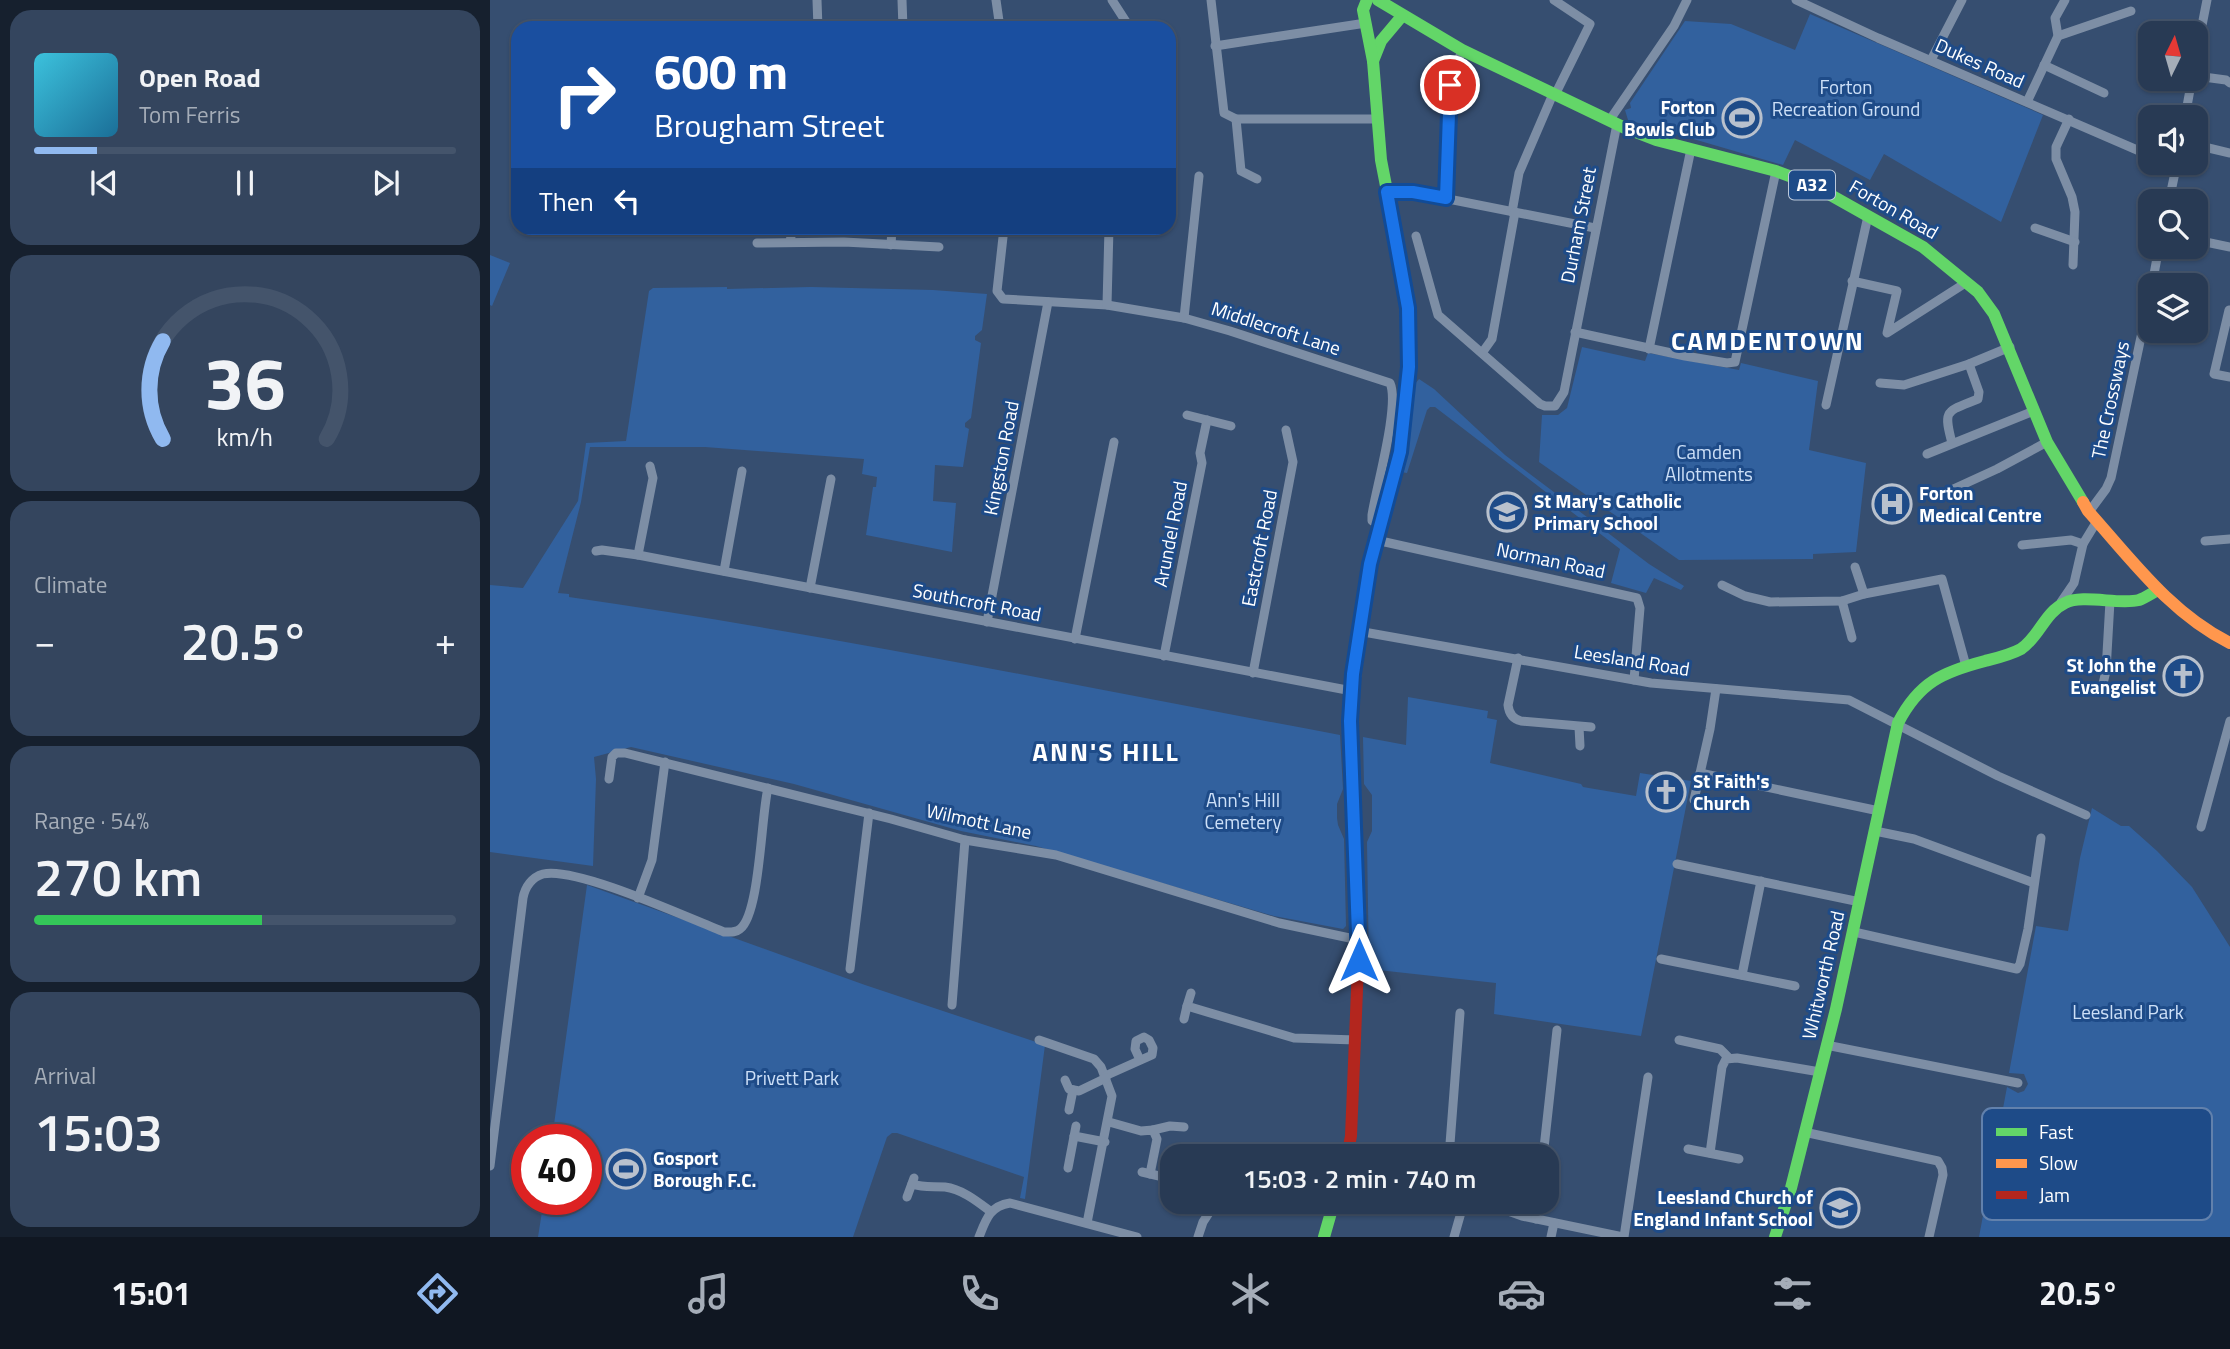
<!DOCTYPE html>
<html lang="en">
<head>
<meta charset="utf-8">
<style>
  :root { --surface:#283a54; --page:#34455e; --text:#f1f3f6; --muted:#a5adb8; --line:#44546b; --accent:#90b9f0 }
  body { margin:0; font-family:"Titillium Web",sans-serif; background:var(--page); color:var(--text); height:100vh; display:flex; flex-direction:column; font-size:26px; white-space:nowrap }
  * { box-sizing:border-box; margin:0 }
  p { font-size:23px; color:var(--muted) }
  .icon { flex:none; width:38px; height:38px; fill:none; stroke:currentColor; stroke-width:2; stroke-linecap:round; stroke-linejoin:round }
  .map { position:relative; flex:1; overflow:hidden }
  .drawer { display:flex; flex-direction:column; gap:10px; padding:10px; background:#16202e; width:490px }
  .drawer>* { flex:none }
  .guide { position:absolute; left:21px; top:21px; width:665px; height:214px; border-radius:21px; box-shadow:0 2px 5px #0004,0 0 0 2px var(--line); background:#1a4fa0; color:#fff; overflow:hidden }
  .needle { width:46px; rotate:5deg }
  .tools { position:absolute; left:1648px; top:21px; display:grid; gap:14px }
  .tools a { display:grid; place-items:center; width:70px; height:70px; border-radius:14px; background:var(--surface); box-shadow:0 2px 5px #0004,0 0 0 2px var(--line); font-size:35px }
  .speed { position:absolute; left:21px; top:1124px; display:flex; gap:14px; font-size:35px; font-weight:700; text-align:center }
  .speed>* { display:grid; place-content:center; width:91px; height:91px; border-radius:50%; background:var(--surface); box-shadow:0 2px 5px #0004,0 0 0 2px var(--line); line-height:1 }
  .speed .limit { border:10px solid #d22; background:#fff; color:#111 }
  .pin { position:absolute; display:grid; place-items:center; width:60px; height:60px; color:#fff; margin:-30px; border:4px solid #fff; border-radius:50%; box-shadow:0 2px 7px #0007 }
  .me { position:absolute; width:77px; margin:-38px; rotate:0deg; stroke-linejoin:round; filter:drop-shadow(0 0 5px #0008) }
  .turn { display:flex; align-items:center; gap:24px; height:147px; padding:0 28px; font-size:32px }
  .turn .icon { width:91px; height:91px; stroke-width:2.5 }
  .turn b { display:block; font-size:49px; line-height:60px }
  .then { display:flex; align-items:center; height:66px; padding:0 28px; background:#0003; gap:14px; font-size:26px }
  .big { font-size:52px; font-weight:600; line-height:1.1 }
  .drawer .card { flex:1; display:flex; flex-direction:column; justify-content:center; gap:10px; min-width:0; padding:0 24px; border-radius:21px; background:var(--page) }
  .drawer .dial { align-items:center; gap:0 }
  .dial svg { height:182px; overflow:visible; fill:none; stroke:var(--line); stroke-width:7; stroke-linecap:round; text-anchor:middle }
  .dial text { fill:var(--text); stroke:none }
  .song { display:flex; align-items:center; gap:21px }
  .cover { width:84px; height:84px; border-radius:10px; background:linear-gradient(135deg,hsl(190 70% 55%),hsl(200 70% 35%)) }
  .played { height:7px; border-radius:4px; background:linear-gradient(90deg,var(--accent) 15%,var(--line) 15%) }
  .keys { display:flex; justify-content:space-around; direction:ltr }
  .heat { display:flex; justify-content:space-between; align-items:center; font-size:38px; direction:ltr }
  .charge { height:10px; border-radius:5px; background:linear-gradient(90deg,#34c759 54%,var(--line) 0) }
  .trip { position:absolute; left:670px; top:1144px; width:399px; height:70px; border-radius:21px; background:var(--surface); box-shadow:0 2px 5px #0004,0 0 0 2px var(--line); font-weight:600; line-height:70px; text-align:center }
  .tab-bar { display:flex; height:112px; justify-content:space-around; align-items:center; background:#101722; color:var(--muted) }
  .tab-bar .icon { width:49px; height:49px }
  .tab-bar .active { color:var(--accent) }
  .tab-bar b { font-size:32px; color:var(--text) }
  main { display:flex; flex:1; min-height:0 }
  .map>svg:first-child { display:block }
  .green { fill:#32619e }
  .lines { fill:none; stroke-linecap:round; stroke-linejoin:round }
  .street { stroke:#7d8ea5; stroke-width:9 }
  .fast { stroke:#63d668; stroke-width:12 }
  .slow { stroke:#ff974d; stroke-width:12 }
  .jam { stroke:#b3261e; stroke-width:12 }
  .route-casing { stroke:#114b97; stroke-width:18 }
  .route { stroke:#1a73e8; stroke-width:12 }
  .labels { text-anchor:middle; stroke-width:6; stroke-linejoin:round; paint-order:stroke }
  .shield { fill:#1e4b88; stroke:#bcc9db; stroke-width:2 }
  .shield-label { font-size:18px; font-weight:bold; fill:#fff }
  .street-label { font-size:19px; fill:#fff; stroke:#1e4b88 }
  .park-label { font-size:19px; fill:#cde0f8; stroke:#1e4b88 }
  .poi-label { font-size:19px; font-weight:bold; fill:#fff; stroke:#1e4b88; text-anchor:start }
  .district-label { font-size:26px; font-weight:bold; letter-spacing:2px; fill:#fff; stroke:#1e4b88 }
  .key { fill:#1e4b88; stroke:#6281ac; stroke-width:2 }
  .key-label { font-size:19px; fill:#fff }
</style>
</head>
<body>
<main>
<section class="drawer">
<div class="card">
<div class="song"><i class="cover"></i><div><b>Open Road</b><p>Tom Ferris</p></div></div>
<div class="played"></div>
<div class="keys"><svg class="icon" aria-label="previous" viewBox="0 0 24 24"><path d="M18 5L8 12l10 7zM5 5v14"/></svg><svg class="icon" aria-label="pause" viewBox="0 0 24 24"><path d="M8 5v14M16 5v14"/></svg><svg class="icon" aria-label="next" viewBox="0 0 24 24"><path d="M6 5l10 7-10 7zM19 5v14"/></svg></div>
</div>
<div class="card dial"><svg viewBox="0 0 100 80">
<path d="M14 69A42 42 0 1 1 86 69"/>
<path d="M14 69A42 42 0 0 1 14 26" stroke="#90b9f0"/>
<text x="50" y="56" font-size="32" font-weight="700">36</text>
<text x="50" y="72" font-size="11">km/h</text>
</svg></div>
<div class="card"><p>Climate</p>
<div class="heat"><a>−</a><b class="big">20.5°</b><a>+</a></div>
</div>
<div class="card"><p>Range · 54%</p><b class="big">270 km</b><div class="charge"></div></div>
<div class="card"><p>Arrival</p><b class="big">15:03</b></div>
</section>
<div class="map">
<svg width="1740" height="1237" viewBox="0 0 1740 1237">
  <rect width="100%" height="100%" fill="#364e70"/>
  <g class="green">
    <polygon points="1320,14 1553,115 1511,222 1394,154 1380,180 1305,140 1293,165 1138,120 1135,110 1141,108 1140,103 1195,21 1241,24 1305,50"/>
    <polygon points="0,255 20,263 2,306 0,305"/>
    <path d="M237,287V289L321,287L443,290L497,294L492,330L485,336V340L491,343L481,418L475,423V427L479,429L473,467L445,465L443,501L466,503L462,552L376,535L383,487H386L387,477L372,474L374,459L215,447H100L91,502L68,593L79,594V597C337,634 593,687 850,735L853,789L847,804V818L848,825L854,839L856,926L853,929L784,916L546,846L471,831L304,784L141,747L104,757L106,779L103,866L0,852V585L33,588L88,501L96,443L136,441L159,291L163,288Z"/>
    <polygon points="1092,347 1155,361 1158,353 1249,370 1251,363 1328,381 1319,450 1376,463 1366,552 1323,554 1323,559 1189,560 1049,462 1052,415 1068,415 1077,408"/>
    <polygon points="929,379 944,389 1015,455 1159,564 1194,586 1191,590 1164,578 1156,593 1121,583 1130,549 945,407 940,407 937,410 917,473 911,472 924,385"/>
    <polygon points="918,697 998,711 997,718 1007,720 1000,763 1091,784 1093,787 1146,796 1150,773 1201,781 1151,1036 1004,1014 1006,983 879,969 877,842 882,831 882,795 874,784 873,737 916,745"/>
    <polygon points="1602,808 1631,826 1639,826 1667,851 1702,887 1740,947 1740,1237 1489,1237 1517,1087 1528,1093 1534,1091 1538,1084 1534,1074 1519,1073 1546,926 1578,931 1590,858"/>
    <polygon points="97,885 375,985 555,1045 535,1199 530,1198 534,1177 407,1133 402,1133 397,1137 363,1237 48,1237 54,1199 96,1199 96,1139 62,1139"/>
  </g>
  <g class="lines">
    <g class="street">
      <polyline points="327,0 328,28"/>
      <polyline points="412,0 413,28"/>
      <polyline points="506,0 510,28"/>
      <polyline points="622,0 640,28"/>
      <polyline points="721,0 734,113 746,119 887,119"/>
      <polyline points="1064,0 1100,24 1065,95"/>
      <polyline points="1306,0 1388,38 1661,156"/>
      <polyline points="1568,36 1641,11"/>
      <polyline points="725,46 876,23"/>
      <polyline points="1706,56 1717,0"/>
      <polyline points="1441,60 1472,0"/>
      <polyline points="1554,65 1614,93"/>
      <polyline points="1706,76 1736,80 1740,83"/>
      <polyline points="1537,102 1568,36 1565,18 1575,0"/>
      <polyline points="1695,117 1702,79"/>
      <polyline points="746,119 751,171 767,179"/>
      <polyline points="1579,119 1566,147 1566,159 1582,197 1585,212 1583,265"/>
      <polyline points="1119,121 1184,26 1197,0"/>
      <polyline points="1706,145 1740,153"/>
      <polyline points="897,193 923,192 1105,228"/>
      <polyline points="956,198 960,85 972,50"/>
      <polyline points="1679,201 1687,163"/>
      <polyline points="1022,212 1029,173 1063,94"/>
      <path d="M514,228L507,291L513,299L617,305L694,318L740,331L900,383C910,405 886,488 882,515V521L891,525"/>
      <polyline points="1545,228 1585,242"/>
      <polyline points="926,236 948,315 1050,404 1055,406 1065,406 1074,392 1127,124"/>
      <polyline points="1706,240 1740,247"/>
      <polyline points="300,241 303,228"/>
      <polyline points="267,243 354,242 449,247"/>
      <polyline points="401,245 402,228"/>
      <polyline points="1362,281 1407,291 1397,333 1477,282"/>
      <polyline points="1662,285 1669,247"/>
      <polyline points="617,305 619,228"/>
      <polyline points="1739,310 1724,374 1740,377"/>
      <polyline points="694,318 709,176"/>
      <polyline points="1085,332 1195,356 1237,363 1245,362 1286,171"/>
      <polyline points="1159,349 1201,149"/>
      <polyline points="992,353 1002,339 1025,212"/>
      <polyline points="1390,383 1414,385 1479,364 1520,347"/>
      <polyline points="1336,405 1378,216"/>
      <polyline points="697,415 741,426"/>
      <path d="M1462,443C1453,409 1456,412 1488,399L1489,392L1479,364"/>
      <polyline points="1437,454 1544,411"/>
      <polyline points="1459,491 1507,469 1557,442"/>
      <polyline points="1599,512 1616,489 1621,478 1661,290"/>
      <polyline points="886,540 1147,598 1150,608 1144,680"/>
      <polyline points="1715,541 1740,539"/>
      <polyline points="1532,545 1581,540 1593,544"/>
      <polyline points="106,551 112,550 148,555 862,691"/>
      <polyline points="148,555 163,478 160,466"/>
      <polyline points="1365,567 1374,594"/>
      <polyline points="234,571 252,471"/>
      <polyline points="1232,585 1255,596 1280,602 1352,601 1374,594 1452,579 1476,666"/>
      <polyline points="320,588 341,479"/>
      <polyline points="1352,601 1362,638"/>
      <polyline points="1571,602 1584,583 1593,544 1607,521"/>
      <polyline points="497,622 558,302"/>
      <polyline points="868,631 1161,683 1359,700 1508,776 1596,815"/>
      <polyline points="585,639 624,442"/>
      <polyline points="674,656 712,463 710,453 717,420"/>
      <path d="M1028,658L1018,705C1019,714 1023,719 1031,721L1101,727"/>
      <polyline points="763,673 803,462 796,430"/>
      <polyline points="1612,688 1616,671 1620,601"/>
      <polyline points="1089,727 1090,746"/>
      <polyline points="1210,773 1389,811"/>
      <polyline points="119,779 122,757 126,753 135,753 401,819 475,840 566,855 789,923 869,940"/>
      <polyline points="1204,800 1220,729 1226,689"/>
      <polyline points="1711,827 1740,721"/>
      <polyline points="1385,831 1424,839 1544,883"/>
      <polyline points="1187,864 1370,902"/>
      <polyline points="148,898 162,860 175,762"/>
      <polyline points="1364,932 1527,969 1530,964 1538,929 1551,838"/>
      <polyline points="1171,959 1305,986"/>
      <polyline points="360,969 379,813"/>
      <polyline points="1252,975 1271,881"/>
      <polyline points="701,993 697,1006 804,1038 866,1040"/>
      <polyline points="462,1005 475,840"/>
      <polyline points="694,1019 697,1006"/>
      <polyline points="549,1040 604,1059 611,1067 622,1096 597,1223"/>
      <polyline points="1189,1040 1230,1049 1239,1058"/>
      <polyline points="1336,1045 1528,1083"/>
      <polyline points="615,1076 662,1055 663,1048 659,1040 654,1037 646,1041 645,1049 650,1060"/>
      <polyline points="575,1080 579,1089 589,1091 616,1078"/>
      <polyline points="579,1110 583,1090"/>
      <polyline points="619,1122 651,1131 663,1130 667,1139 660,1174"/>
      <polyline points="663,1130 680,1126 694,1127"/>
      <polyline points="1314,1132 1448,1161 1452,1168 1453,1175 1439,1237"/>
      <polyline points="584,1136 615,1142"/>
      <polyline points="1198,1149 1249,1159"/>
      <polyline points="859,1150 878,1157"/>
      <polyline points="1220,1153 1232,1067 1236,1059 1247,1058 1330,1072"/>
      <polyline points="959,1157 970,1013"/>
      <polyline points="1053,1157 1067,1030"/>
      <path d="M0,1166L33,898C35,887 42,877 53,874C86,866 198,918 234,932C240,932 245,933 250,929C270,914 271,816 278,788"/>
      <polyline points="578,1168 586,1126"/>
      <polyline points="652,1172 682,1179"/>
      <path d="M422,1184C434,1188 443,1186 455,1187C472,1189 488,1202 500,1211"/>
      <polyline points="417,1197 424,1178"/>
      <polyline points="993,1202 1032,1216 1133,1237"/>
      <polyline points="1046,1219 1048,1202"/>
      <path d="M489,1237C496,1219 500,1206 520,1203L647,1237"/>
      <polyline points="708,1237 713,1222 726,1202"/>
      <polyline points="964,1237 974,1202"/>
      <polyline points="1061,1237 1064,1223"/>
      <polyline points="1134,1237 1158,1077"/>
    </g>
    <g class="fast">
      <polyline points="888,0 972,50 1135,128 1166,140 1286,171 1321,184 1433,247 1488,292 1504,314 1557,442 1593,502"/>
      <polyline points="883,61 891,41 912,16"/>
      <polyline points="872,610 876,581 906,472 914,431 920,339 915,284 891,160 883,61 873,10 877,0"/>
      <polyline points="834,1237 844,1202"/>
      <path d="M1285,1237L1301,1188L1346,1009L1408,723C1429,682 1453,672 1495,661C1507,658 1520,655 1531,649C1549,637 1555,612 1575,603C1592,594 1630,605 1649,600C1655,598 1662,593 1668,590"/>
    </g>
    <g class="slow">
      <path d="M1593,502L1598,511C1641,559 1681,614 1740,643"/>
      <polyline points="869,941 860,726 872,610"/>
    </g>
    <polyline class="jam" points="857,1157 861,1136 869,941"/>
  </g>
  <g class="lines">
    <g class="route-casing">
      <polyline id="route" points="869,960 860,721 863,674 880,564 910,452 919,367 918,308 897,192 923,192 956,198 960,85"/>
    </g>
    <use href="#route" class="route"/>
  </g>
  <defs>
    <g id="stadium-ring" transform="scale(2.0125)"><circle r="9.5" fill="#1e4b88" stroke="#b9c1cd" stroke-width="1.5"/><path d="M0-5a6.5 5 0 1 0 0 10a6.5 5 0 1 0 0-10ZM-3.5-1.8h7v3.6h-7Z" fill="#b9c1cd"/></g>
    <g id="hospital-ring" transform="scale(2.0125)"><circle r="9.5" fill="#1e4b88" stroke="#b9c1cd" stroke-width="1.5"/><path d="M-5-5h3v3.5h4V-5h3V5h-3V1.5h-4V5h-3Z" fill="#b9c1cd"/></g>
    <g id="school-ring" transform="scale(2.0125)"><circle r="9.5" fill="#1e4b88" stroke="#b9c1cd" stroke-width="1.5"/><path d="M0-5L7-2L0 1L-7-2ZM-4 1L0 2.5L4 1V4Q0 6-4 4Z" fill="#b9c1cd"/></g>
    <g id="church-ring" transform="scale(2.0125)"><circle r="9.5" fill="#1e4b88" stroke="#b9c1cd" stroke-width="1.5"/><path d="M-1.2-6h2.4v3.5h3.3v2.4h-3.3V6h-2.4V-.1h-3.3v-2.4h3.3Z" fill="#b9c1cd"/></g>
  </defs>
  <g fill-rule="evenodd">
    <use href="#stadium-ring" x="1252" y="118"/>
    <use href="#hospital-ring" x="1402" y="504"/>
    <use href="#school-ring" x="1017" y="512"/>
    <use href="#church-ring" x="1693" y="676"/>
    <use href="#church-ring" x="1176" y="792"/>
    <use href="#stadium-ring" x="136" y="1169"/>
    <use href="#school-ring" x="1350" y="1208"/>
  </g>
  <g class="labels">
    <rect class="shield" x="1299" y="170.5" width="46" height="29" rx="5"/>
    <g class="shield-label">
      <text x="1322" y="191">A32</text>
    </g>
    <g class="street-label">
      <text transform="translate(1490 63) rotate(24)" y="7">Dukes Road</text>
      <text transform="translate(1404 209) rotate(30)" y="7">Forton Road</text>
      <text transform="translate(1088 225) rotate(-79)" y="7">Durham Street</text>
      <text transform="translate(786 328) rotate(18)" y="7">Middlecroft Lane</text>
      <text transform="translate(1620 400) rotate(-78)" y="7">The Crossways</text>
      <text transform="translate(511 458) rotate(-79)" y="7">Kingston Road</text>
      <text transform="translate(680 534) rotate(-79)" y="7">Arundel Road</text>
      <text transform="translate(769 548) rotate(-79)" y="7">Eastcroft Road</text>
      <text transform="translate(1061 560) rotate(12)" y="7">Norman Road</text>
      <text transform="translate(487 602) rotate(11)" y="7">Southcroft Road</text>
      <text transform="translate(1142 660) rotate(9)" y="7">Leesland Road</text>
      <text transform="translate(489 821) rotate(12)" y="7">Wilmott Lane</text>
      <text transform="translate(1333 975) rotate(-77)" y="7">Whitworth Road</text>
    </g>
    <g class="park-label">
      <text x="1356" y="94">Forton<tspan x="1356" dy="22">Recreation Ground</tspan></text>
      <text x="1219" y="459">Camden<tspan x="1219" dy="22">Allotments</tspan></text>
      <text x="753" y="807">Ann's Hill<tspan x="753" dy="22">Cemetery</tspan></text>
      <text x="1638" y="1019">Leesland Park</text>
      <text x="302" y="1085">Privett Park</text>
    </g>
    <g class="poi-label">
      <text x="1225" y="114" text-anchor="end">Forton<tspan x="1225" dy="22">Bowls Club</tspan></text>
      <text x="1429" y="500">Forton<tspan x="1429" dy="22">Medical Centre</tspan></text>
      <text x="1044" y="508">St Mary's Catholic<tspan x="1044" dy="22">Primary School</tspan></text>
      <text x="1666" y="672" text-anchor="end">St John the<tspan x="1666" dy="22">Evangelist</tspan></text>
      <text x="1203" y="788">St Faith's<tspan x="1203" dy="22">Church</tspan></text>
      <text x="163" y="1165">Gosport<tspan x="163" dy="22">Borough F.C.</tspan></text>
      <text x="1323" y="1204" text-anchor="end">Leesland Church of<tspan x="1323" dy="22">England Infant School</tspan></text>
    </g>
    <g class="district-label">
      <text x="1278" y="350">CAMDENTOWN</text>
      <text x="616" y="761">ANN'S HILL</text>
    </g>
  </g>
  <rect x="1492" y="1108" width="230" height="112" rx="10" class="key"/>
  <rect x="1506" y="1128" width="31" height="8" fill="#63d668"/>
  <rect x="1506" y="1159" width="31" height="9" fill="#ff974d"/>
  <rect x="1506" y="1191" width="31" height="8" fill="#b3261e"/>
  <g class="key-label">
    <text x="1549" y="1139">Fast</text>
    <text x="1549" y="1170">Slow</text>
    <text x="1549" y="1202">Jam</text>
  </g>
</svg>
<div class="tools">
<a><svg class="needle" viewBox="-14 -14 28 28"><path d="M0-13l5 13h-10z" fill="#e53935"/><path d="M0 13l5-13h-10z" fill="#a5adb8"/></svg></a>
<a><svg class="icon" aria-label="sound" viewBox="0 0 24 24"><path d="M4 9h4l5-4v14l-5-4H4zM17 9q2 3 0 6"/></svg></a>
<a><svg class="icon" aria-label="search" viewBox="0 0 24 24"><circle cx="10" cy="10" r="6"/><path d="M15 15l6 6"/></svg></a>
<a><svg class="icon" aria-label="layers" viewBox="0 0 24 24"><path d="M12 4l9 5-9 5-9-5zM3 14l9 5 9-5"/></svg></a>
</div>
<div class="speed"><div class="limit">40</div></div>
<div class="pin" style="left:960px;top:85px;background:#d93025"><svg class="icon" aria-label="arrive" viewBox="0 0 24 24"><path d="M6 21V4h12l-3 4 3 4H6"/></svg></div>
<svg class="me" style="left:869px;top:960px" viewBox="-20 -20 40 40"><path d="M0-17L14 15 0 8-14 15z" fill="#1a73e8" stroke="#fff" stroke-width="4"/></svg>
<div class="trip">15:03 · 2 min · 740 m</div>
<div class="guide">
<div class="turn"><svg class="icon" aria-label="right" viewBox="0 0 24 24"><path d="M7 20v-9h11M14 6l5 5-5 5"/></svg><div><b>600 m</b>Brougham Street</div></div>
<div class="then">Then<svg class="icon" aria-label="left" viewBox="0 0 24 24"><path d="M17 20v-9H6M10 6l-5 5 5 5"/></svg></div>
</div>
</div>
</main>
<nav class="tab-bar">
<b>15:01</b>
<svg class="icon active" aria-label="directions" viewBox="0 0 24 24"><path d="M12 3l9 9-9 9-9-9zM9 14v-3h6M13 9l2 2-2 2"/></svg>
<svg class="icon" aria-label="music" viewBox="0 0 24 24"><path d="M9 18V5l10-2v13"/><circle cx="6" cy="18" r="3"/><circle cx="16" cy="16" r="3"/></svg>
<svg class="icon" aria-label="phone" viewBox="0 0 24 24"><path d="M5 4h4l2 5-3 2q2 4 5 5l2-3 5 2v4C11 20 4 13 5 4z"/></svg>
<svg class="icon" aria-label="climate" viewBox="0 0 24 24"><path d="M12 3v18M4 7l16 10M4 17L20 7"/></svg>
<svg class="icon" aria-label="car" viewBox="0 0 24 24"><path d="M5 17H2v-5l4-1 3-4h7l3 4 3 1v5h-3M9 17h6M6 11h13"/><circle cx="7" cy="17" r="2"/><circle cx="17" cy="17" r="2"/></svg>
<svg class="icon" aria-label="filters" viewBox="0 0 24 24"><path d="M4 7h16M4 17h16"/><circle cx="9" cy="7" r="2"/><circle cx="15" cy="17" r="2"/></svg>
<b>20.5°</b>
</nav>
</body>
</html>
